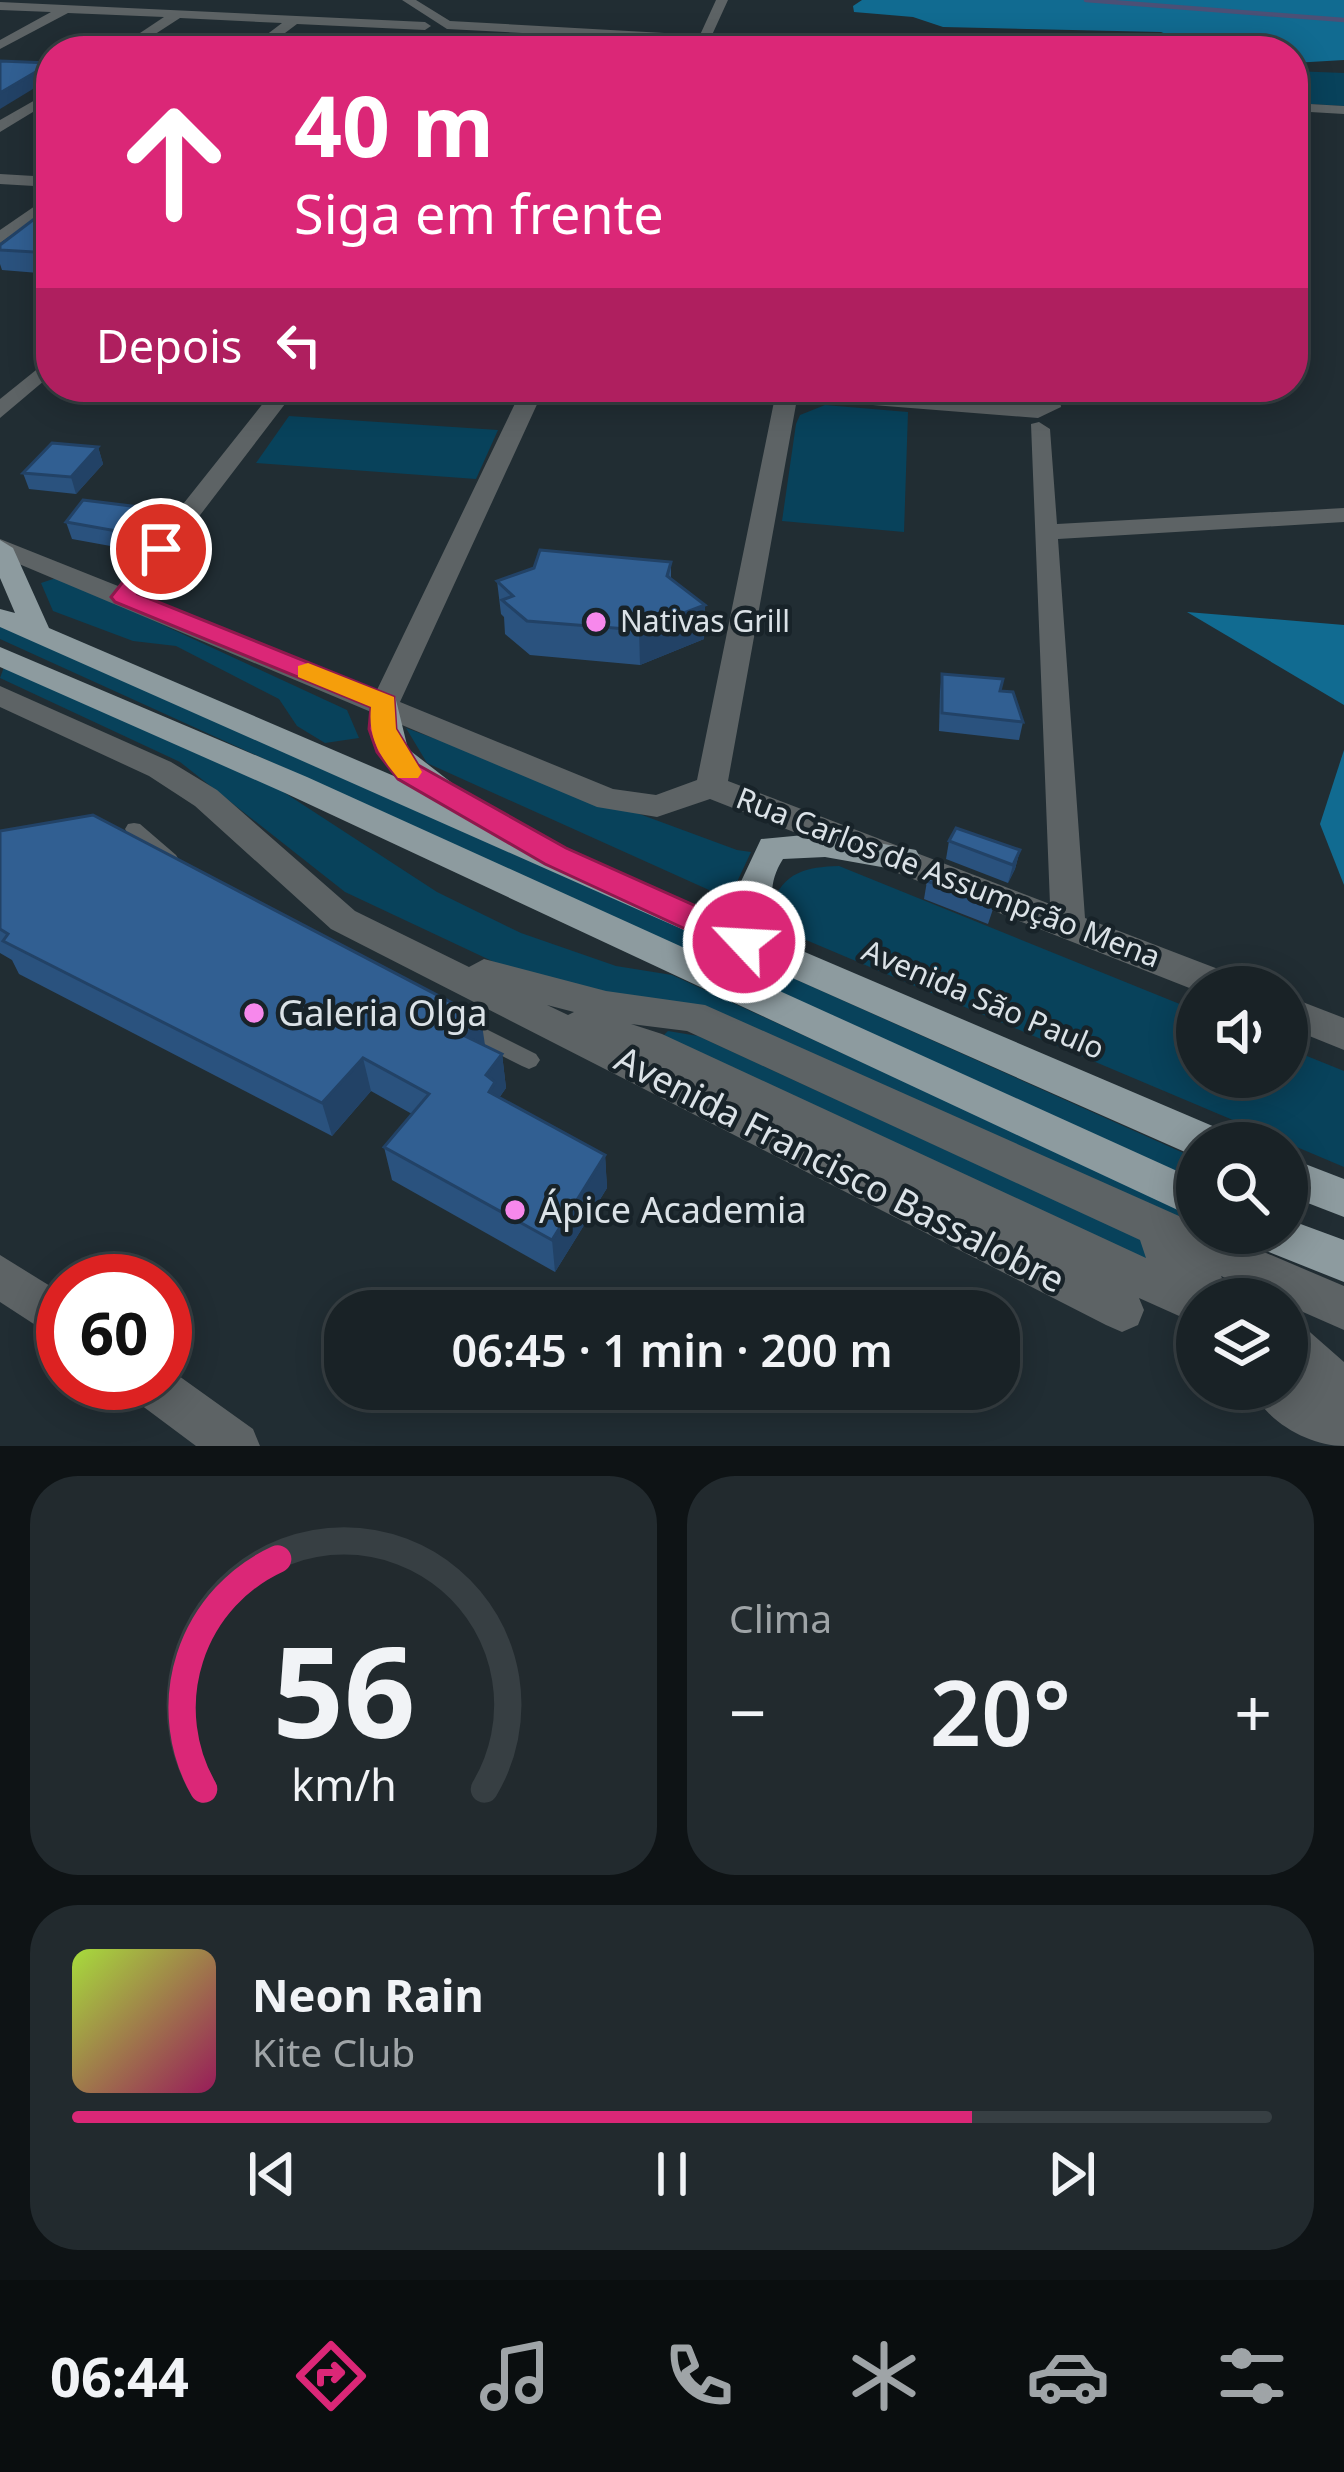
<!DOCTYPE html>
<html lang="pt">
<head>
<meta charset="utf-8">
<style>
  :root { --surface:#192226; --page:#222a2e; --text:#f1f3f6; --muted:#9fa4a7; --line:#373f43; --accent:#db2777 }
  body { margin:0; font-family:"Noto Sans",sans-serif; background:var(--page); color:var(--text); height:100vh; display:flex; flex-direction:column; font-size:45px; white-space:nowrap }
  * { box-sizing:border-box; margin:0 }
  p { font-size:39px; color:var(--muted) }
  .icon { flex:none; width:66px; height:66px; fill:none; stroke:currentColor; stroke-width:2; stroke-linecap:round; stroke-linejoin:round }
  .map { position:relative; height:1446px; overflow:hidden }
  .panel { display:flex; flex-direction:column; gap:30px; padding:30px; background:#0e1315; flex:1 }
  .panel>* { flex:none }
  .banner { position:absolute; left:36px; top:36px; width:1272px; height:366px; border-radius:48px; box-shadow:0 6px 30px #0003,0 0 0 3px var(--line); background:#db2777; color:#fff; overflow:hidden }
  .tools { position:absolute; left:1176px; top:966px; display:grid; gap:24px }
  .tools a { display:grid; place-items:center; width:132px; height:132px; border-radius:50%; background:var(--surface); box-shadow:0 6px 30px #0003,0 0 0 3px var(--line); font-size:60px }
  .speed { position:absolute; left:36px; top:1254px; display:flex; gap:24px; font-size:60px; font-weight:700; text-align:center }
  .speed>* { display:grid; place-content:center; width:156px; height:156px; border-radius:50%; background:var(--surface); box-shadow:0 6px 30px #0003,0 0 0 3px var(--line); line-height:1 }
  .speed .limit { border:18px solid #d22; background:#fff; color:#111 }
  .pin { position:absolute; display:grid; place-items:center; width:102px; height:102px; color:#fff; margin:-51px; border:6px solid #fff; border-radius:50%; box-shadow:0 3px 12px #0007 }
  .me { position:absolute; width:132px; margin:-66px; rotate:295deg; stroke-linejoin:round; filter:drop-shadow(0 0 9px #0008) }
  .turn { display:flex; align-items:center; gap:42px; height:252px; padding:0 60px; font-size:54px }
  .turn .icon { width:156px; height:156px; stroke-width:2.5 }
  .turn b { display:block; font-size:84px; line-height:102px }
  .then { display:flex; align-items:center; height:114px; padding:0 60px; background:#0003; gap:24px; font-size:45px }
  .big { font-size:90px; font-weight:600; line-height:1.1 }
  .panel .tile { flex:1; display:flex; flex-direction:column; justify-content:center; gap:18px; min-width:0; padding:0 42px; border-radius:48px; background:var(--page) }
  .panel .dial { align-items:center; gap:0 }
  .dial svg { height:312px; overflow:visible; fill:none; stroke:var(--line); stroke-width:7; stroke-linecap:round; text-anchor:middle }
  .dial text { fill:var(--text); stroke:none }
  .song { display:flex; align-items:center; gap:36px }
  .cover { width:144px; height:144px; border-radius:18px; background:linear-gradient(135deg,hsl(80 70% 55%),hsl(330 70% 35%)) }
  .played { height:12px; border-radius:6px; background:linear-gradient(90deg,var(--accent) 75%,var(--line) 75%) }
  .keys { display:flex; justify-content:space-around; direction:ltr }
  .heat { display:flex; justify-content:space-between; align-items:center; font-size:66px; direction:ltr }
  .panel .tiles { flex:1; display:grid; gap:30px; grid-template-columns:1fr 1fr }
  .tile:last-child { grid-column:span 2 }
  .trip { position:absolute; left:324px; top:1290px; width:696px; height:120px; border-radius:48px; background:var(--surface); box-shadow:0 6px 30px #0003,0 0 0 3px var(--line); font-weight:600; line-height:120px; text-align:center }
  .menu { display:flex; height:192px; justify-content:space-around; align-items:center; background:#0a0e0f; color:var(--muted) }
  .menu .icon { width:84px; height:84px }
  .menu .selected { color:var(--accent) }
  .menu b { font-size:54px; color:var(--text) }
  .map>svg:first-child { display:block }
  .green { fill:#08425b }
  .forest { fill:#116b91 }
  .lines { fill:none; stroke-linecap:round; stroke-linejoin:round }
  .stream { stroke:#4b5076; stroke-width:4.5 }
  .service { fill:#5d6365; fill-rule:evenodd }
  .minor { fill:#5d6365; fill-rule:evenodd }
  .primary { fill:#8d9b9f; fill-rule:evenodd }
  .wall { fill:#2a527e }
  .shaded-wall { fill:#224266 }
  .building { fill:#315f92; stroke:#224266; stroke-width:3 }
  .route { fill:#db2777; stroke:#8e194d; stroke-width:3 }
  .slow { fill:#f59e0b }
  .poi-dot { fill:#f788ec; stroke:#182329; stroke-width:4.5 }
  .labels { text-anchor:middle; stroke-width:9; stroke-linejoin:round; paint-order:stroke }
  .poi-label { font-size:30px; fill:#dbe2e7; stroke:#182329; text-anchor:start }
  .street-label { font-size:30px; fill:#dbe2e7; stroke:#182329 }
  .near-poi-label { font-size:36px; fill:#dbe2e7; stroke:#182329; text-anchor:start }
  .near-street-label { font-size:36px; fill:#dbe2e7; stroke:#182329 }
</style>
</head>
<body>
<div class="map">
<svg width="1344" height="1446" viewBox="0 0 1344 1446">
  <rect width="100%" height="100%" fill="#212d33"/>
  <g class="green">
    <polygon points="1293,71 1344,73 1344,106 1293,103"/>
    <polygon points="138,387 268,387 253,405 131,395"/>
    <polygon points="825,405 908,412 904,532 782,521 796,424 800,415"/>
    <polygon points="289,416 498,430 476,479 256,463"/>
    <polygon points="59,577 347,710 359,738 325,743 297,726 279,699 176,646 133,641 53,611 41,583"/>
    <polygon points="0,623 1197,1159 1197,1182 0,639"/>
    <polygon points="4,667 265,780 437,892 521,933 616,966 672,975 1197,1216 1197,1227 696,1009 524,976 345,892 180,762 0,678"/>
    <polygon points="406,728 737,850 751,852 729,899 427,763"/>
    <path d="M839,866L1197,1011V1077H1287V1048L1344,1071V1167L806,940L781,921L772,904C784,872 806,867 839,866Z"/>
    <polygon points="668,1031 698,1036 1166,1251 1172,1273 658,1041"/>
  </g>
  <g class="forest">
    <polygon points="862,0 1344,0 1344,60 1293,63 1293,51 1111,51 1198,47 1161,32 943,27 913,17 854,12 853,6"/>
    <polygon points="1187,612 1344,625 1344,705"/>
    <polygon points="1344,750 1344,885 1320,824"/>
  </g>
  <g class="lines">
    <polyline class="stream" points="1086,0 1344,20"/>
    <g class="service">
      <polygon points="134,823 140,824 176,855 179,860 176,865 164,865 128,834 125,829 128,824"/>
      <polygon points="468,1020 536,1054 540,1060 536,1066 529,1069 522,1066 461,1035 458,1029 461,1023"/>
    </g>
    <g class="minor">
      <polygon points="402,0 416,0 450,21 700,35 716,0 728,0 712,35 845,46 838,50 709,43 706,51 692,51 696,42 447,29"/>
      <polygon points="0,2 425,22 431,26 425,30 297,24 261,51 245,51 282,23 180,18 129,51 113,51 164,17 68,13 0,49 0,40 51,12 0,10"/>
      <polygon points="51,91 51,101 0,132 0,120"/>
      <polygon points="1293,103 1344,106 1344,114 1293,111"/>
      <polygon points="0,174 51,177 51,187 0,184"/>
      <polygon points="51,195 51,208 0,243 0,230"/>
      <polygon points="51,358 51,375 0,418 0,399"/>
      <polygon points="276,387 298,387 139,595 376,692 523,387 545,387 400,702 613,789 656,795 697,780 777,387 1036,404 1036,387 1058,387 1061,407 1038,418 797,399 728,781 1050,904 1031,424 1039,422 1050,429 1057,524 1344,508 1344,522 1058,539 1085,918 1239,977 1244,987 1197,987 1197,991 710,799 657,817 597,807 0,556 0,539 118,586"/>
      <path d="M0,686L171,762L217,790L355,911L469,967L484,959L606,991L705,1005L1197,1224V1233H1219L1344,1286V1330L1287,1305V1299H1273L1221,1276L1232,1299H1197V1324L1139,1298L1144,1310L1138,1325L1122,1332L1106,1325L331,929L195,806L149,776L0,707ZM547,1005L574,1012L568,1015ZM631,1024L687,1031L1140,1240L1146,1258L662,1034Z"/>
      <polygon points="1287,996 1344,1018 1344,1050 1287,1027"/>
      <polygon points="0,1255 63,1294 63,1343 0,1302"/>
      <path d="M1287,1319L1303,1326L1344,1362V1446C1309,1446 1265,1421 1252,1389H1287Z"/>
      <polygon points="165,1366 253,1429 260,1446 196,1446 133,1399 126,1383 165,1383"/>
    </g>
    <g class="primary">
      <path d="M0,540L13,548L49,628L401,779C379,758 360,725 375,696H395L408,749L452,783L457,791L450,800L745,926L737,890L761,839L825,833L916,850L921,859L916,868L904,871L825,857L783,859C763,890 773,918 793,947L1222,1130L1228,1143H1197L1194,1156L0,627V609L15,613L0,578Z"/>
      <polygon points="0,647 307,777 1197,1180 1197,1219 285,793 0,667"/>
      <polygon points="1287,1157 1344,1179 1344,1217 1287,1195"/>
      <polygon points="1287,1219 1344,1240 1344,1282 1256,1247 1250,1233 1287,1233"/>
    </g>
  </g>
  <g class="wall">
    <polygon points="51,211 51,274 2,270 0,264 0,245"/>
    <polygon points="928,387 980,387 979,392 928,389"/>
    <polygon points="98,447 103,464 76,494 29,489 23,473"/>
    <polygon points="66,522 160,526 144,546 127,549 72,539"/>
    <polygon points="671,562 671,579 705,605 704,639 640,665 530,655 505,634 504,617 501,614 497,581"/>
    <polygon points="942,674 1001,691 1023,722 1019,740 939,731 940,691"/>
    <polygon points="0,831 502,1054 506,1088 499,1098 605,1155 607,1188 555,1272 392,1180 384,1147 412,1114 371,1091 332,1136 19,974 12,960 0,953"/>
    <polygon points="949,841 1020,850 1015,869 1008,883 946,859"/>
    <polygon points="927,881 997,897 988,924 924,899"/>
  </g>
  <g class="shaded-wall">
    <polygon points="51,63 51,78 0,109 0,93"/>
    <polygon points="98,447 103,464 76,494 71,477"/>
    <polygon points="155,509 160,526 144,546 127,549 122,532"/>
    <polygon points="705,605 704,639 640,665 639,630"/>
    <polygon points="1020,850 1015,869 1008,883 1013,865"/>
    <polygon points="481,1018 486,1052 465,1036"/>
    <polygon points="502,1054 506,1088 498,1099 493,1125 486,1075"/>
    <polygon points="363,1058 371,1091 332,1136 322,1103"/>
    <polygon points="605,1155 607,1188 555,1272 552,1240"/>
  </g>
  <g class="building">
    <polygon points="0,61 51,63 0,93"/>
    <polygon points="46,210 51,211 51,253 0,250 0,245"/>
    <polygon points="52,443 98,447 71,477 23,473"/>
    <polygon points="83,500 155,509 139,529 122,532 66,522"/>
    <polygon points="540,550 671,562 667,576 705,605 639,630 527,621 502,600 513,596 497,581 534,568"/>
    <polygon points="942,674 1003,679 1000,691 1013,692 1023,722 942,713"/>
    <polygon points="93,815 481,1018 465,1036 502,1054 486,1075 495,1082 489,1092 605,1155 552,1240 384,1147 429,1094 363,1058 322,1103 3,941 8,934 0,929 0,831"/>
    <polygon points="956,828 1020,850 1013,865 949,841"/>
    <polygon points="932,872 997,897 993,906 927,881"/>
  </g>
  <polygon class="route" points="153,544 172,549 138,594 394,697 396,729 418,765 566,848 756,933 760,942 756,951 733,951 545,864 398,779 377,752 369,729 371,707 115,602 111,597"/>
  <path class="slow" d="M308,663L394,697L396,729L422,772L418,778H398C379,755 368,738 371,707L298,677V666Z"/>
  <g class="poi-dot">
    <circle cx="596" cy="622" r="12"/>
    <circle cx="254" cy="1013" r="12"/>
    <circle cx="515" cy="1210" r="12"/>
  </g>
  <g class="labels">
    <g class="poi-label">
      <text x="620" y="632">Nativas Grill</text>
    </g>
    <g class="street-label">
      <text transform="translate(948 878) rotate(21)" y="10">Rua Carlos de Assumpção Mena</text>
      <text transform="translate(983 1000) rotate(23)" y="10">Avenida São Paulo</text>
    </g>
    <g class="near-poi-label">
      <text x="278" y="1026">Galeria Olga</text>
      <text x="539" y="1223">Ápice Academia</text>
    </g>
    <g class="near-street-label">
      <text transform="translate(840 1169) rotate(27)" y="13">Avenida Francisco Bassalobre</text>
    </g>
  </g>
</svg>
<div class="tools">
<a><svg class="icon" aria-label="sound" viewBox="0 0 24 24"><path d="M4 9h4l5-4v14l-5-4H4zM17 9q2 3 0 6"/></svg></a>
<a><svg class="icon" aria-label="search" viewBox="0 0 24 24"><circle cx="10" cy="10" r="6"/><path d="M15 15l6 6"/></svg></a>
<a><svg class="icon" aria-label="layers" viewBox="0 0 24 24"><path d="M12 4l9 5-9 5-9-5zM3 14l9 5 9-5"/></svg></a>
</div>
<div class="speed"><div class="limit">60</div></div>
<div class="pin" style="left:161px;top:549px;background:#d93025"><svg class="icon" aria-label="arrive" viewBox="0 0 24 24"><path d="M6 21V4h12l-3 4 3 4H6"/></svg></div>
<svg class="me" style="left:744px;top:942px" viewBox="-20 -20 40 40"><circle r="17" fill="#db2777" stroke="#fff" stroke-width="3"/><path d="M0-11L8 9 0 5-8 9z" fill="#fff"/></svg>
<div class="trip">06:45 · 1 min · 200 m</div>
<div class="banner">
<div class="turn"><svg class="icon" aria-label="ahead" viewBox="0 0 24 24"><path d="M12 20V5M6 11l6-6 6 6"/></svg><div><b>40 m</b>Siga em frente</div></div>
<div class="then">Depois<svg class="icon" aria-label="left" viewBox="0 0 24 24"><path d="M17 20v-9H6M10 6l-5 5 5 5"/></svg></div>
</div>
</div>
<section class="panel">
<div class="tiles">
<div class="tile dial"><svg viewBox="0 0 100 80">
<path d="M14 69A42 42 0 1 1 86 69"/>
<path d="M14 69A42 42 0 0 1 33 10" stroke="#db2777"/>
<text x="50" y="56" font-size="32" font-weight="700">56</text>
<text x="50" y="72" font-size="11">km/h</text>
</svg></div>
<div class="tile"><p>Clima</p>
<div class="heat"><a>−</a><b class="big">20°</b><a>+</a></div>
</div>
<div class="tile">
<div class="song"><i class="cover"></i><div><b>Neon Rain</b><p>Kite Club</p></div></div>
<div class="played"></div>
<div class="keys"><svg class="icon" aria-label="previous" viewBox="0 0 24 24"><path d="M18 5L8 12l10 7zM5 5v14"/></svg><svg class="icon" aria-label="pause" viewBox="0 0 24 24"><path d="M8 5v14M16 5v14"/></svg><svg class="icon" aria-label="next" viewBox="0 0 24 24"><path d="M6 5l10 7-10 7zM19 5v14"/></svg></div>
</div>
</div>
</section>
<nav class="menu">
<b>06:44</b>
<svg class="icon selected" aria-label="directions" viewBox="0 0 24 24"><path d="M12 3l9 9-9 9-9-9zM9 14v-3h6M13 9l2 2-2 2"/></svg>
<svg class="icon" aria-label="music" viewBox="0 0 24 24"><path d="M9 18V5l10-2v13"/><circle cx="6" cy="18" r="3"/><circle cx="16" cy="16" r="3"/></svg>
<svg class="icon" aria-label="phone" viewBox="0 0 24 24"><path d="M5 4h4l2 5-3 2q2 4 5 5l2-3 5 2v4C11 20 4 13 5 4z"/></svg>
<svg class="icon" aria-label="climate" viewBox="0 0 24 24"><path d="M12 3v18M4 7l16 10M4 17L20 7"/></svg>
<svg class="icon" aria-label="car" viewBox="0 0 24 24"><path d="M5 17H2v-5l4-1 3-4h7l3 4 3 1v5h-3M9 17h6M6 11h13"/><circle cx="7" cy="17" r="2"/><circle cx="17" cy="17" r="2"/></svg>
<svg class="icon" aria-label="filters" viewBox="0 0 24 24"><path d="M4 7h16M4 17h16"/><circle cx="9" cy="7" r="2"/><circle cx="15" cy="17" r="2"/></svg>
</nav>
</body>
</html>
